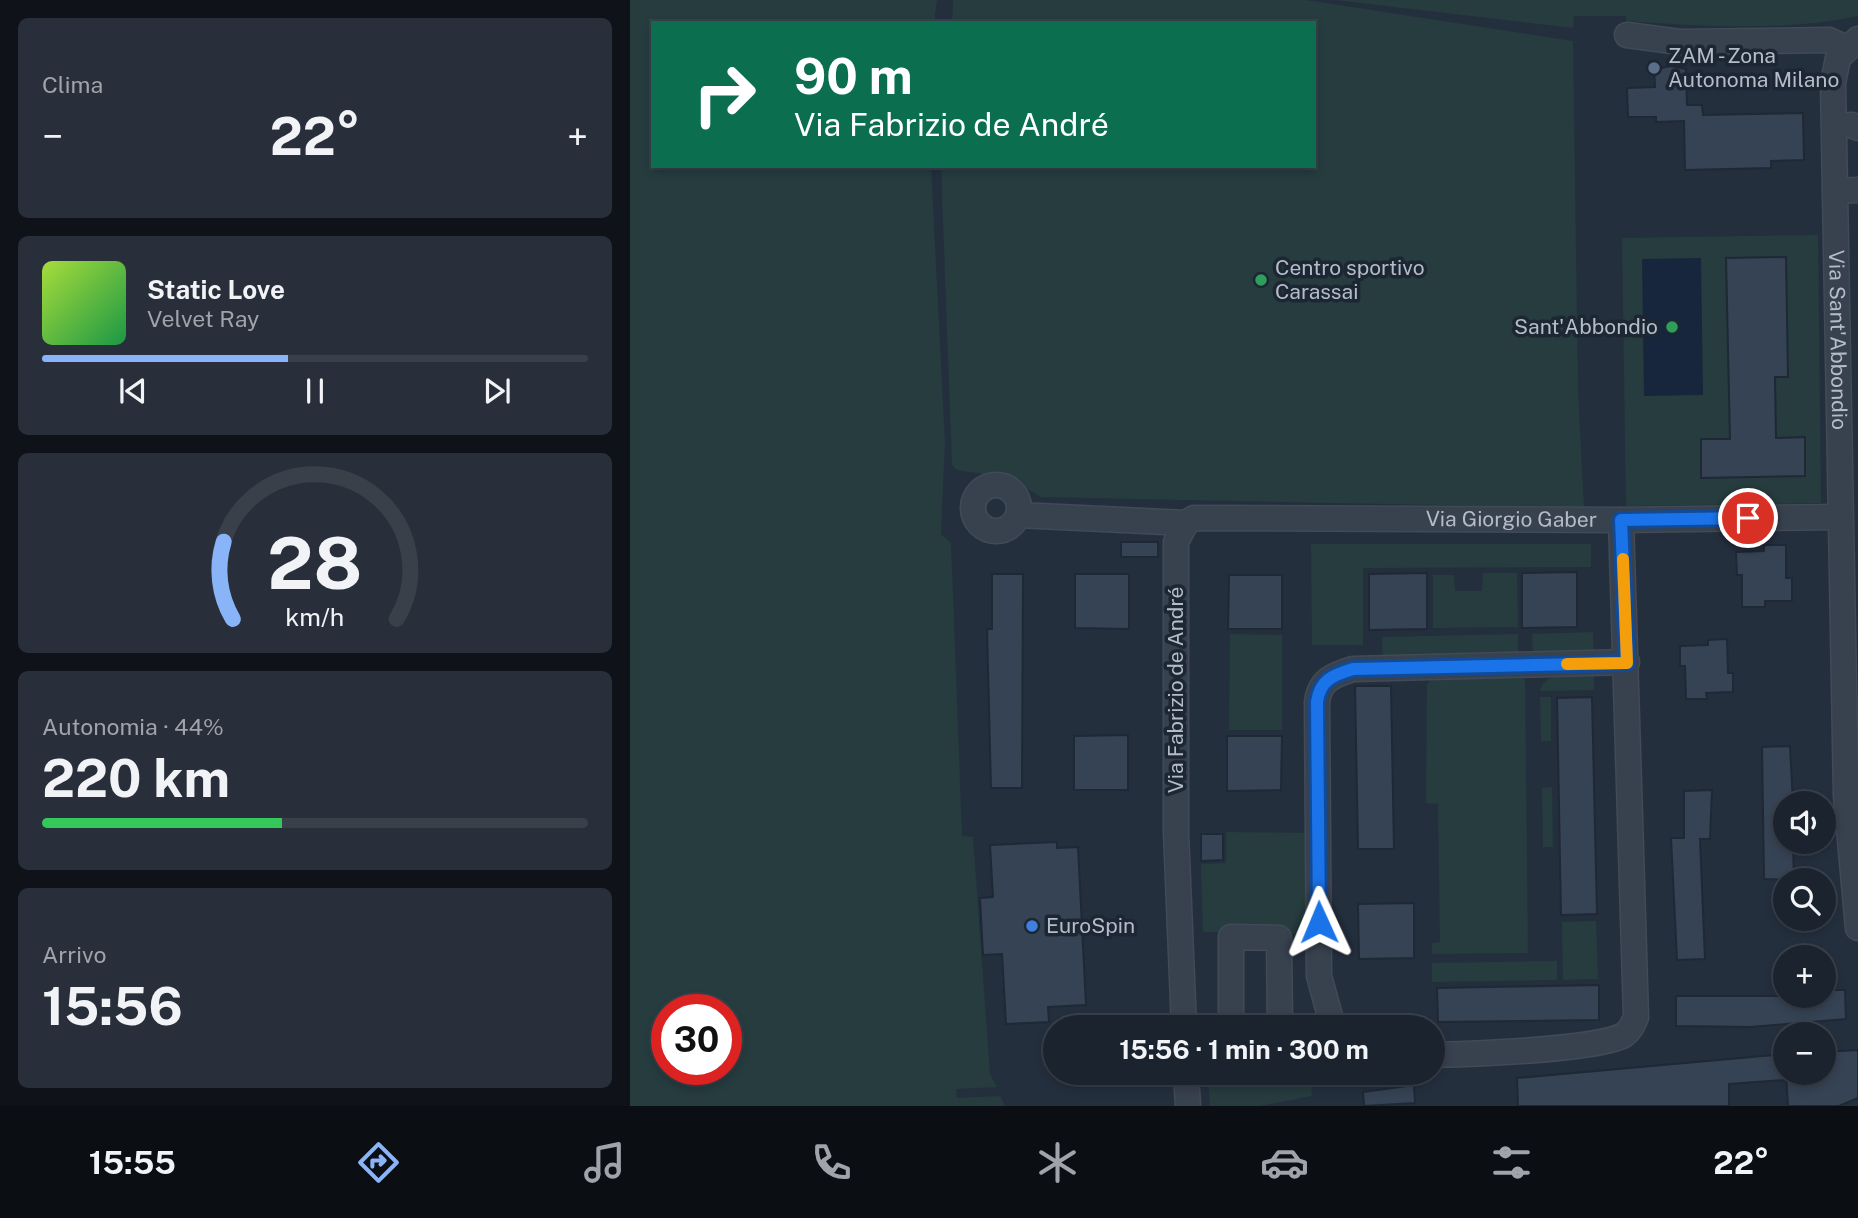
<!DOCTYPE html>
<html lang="it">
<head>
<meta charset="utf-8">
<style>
  :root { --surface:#1b232e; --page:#282f3a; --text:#f1f3f6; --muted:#a0a4aa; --line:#39404a; --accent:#8ab4f8 }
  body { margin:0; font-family:"Public Sans",sans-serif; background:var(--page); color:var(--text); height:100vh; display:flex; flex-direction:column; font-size:26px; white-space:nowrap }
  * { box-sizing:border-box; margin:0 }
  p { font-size:23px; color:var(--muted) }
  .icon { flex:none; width:38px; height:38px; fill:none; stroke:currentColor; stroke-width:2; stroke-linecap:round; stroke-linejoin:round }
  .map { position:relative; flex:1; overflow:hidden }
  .drawer { display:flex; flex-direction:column; gap:18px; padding:18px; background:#0f1319; width:630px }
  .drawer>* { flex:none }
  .hud { position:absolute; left:21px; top:21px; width:665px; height:147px; border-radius:0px; box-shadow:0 4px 10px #0003,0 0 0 2px var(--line); background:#0b6e4f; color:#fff; overflow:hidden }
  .controls { position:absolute; left:1143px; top:791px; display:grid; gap:14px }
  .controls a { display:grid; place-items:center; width:63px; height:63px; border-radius:50%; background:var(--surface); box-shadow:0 4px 10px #0003,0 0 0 2px var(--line); font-size:35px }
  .speed { position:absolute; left:21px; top:994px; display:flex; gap:14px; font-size:35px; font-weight:700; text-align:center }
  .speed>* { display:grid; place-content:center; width:91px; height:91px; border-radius:50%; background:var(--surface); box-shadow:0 4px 10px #0003,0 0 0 2px var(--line); line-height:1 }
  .speed .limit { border:10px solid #d22; background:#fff; color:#111 }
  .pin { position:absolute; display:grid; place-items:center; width:60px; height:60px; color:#fff; margin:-30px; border:4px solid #fff; border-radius:50%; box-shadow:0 2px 7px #0007 }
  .me { position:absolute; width:77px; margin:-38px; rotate:359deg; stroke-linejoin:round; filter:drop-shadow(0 0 5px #0008) }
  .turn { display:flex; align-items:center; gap:24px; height:147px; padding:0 28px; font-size:32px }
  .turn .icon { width:91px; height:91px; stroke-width:2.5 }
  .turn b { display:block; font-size:49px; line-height:60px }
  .big { font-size:52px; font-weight:700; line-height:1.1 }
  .drawer .card { flex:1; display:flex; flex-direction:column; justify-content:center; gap:10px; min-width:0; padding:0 24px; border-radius:10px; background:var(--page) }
  .drawer .dial { align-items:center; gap:0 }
  .dial svg { height:182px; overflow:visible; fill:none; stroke:var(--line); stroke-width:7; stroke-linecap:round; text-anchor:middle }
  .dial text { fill:var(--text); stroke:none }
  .song { display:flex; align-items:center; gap:21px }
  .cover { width:84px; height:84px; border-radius:10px; background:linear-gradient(135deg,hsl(80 70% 55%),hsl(140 70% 35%)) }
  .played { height:7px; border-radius:4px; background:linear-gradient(90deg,var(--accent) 45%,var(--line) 45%) }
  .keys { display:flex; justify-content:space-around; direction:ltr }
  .heat { display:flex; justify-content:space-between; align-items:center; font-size:38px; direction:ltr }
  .charge { height:10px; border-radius:5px; background:linear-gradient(90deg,#34c759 44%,var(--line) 0) }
  .trip { position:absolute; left:413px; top:1015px; width:402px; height:70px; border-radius:35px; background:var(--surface); box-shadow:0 4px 10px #0003,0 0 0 2px var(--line); font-weight:700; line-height:70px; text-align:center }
  .tabs { display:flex; height:112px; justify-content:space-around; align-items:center; background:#0b0e12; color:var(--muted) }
  .tabs .icon { width:49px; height:49px }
  .tabs .current { color:var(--accent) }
  .tabs b { font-size:32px; color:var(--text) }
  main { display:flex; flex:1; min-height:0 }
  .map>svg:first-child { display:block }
  .green { fill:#263c3f; fill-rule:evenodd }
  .water { fill:#17263c }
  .building { fill:#364354; stroke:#1f2835; stroke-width:2 }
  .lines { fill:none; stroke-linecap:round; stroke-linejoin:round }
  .minor-casing { stroke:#414a57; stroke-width:27 }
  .minor { stroke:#38414e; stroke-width:24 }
  .route-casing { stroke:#114b97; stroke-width:18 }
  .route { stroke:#1a73e8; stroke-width:12 }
  .slow { stroke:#f59e0b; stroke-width:12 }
  .service-dot { fill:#5c6f8a; stroke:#1d2633; stroke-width:2.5 }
  .leisure-dot { fill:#2e9e5b; stroke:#1d2633; stroke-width:2.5 }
  .shop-dot { fill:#3f7fe0; stroke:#1d2633; stroke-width:2.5 }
  .labels { text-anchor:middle; stroke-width:7; stroke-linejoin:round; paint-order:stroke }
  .poi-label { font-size:21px; fill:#b4bcc9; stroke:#1d2633; text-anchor:start }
  .street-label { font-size:21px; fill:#b4bcc9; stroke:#1d2633 }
</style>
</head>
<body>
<main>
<section class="drawer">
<div class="card"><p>Clima</p>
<div class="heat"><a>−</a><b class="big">22°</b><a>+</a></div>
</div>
<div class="card">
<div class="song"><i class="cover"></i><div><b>Static Love</b><p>Velvet Ray</p></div></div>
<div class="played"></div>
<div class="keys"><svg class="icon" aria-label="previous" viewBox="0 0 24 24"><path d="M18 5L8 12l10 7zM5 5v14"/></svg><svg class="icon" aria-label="pause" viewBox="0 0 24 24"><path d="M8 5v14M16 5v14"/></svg><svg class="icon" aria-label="next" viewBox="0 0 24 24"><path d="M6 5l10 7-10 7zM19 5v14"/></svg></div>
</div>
<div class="card dial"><svg viewBox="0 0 100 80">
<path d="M14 69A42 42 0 1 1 86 69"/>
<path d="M14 69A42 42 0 0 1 10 35" stroke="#8ab4f8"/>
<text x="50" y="56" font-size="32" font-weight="700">28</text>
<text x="50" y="72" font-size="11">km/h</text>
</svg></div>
<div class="card"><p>Autonomia · 44%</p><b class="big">220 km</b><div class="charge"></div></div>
<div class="card"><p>Arrivo</p><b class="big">15:56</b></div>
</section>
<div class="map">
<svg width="1228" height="1106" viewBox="0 0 1228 1106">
  <rect width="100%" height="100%" fill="#242f3e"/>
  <g class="green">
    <path d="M0,0H307L304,23H23V166H301L315,443L311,534L321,543L332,836L343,837L360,1074L367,1087L326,1089L327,1098L370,1096L375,1106H0ZM37,1010H96V1069H37Z"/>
    <polygon points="323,0 676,0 943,41 948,391 954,508 411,497 379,478 327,470 322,465 311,166 684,166 684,23 322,23"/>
    <path d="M706,0H1228V16C1152,32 1073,26 996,21V16H944L943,28Z"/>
    <polygon points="1188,235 1191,503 996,506 992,238"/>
    <polygon points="681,544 961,544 961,567 733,568 733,645 682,645"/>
    <polygon points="853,573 887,573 888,627 803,628 803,575 824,575 825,591 852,591"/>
    <polygon points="963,632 964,660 903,662 902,634"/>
    <polygon points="600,634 652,635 652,730 599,730"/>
    <polygon points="888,634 888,661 753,664 752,637"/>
    <path d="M964,674V690L910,691C916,669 945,675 964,674Z"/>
    <polygon points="895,677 898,953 802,954 802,943 810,942 808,804 796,803 797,684 802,679"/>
    <polygon points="910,697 921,697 921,741 911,741"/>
    <polygon points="922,787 923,847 913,847 912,788"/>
    <polygon points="596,832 680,833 680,934 573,932 571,864 596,863"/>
    <polygon points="966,921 968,979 933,980 932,922"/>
    <polygon points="927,961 927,980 802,982 802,963"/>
    <polygon points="578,1073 680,1073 682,1096 630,1106 580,1106"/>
  </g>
  <polygon class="water" points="1071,258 1073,395 1014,396 1012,259"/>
  <g class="building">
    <polygon points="1040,66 1056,69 1057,105 1072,105 1073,115 1173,113 1174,160 1141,161 1141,168 1055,170 1054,121 1026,122 1026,117 998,117 997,88 1025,87 1024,70"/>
    <polygon points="1156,257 1158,377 1145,377 1146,438 1175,437 1175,476 1071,478 1071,439 1100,439 1096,258"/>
    <rect x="491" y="542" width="37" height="15"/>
    <polygon points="1134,545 1156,545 1156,578 1162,578 1162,601 1135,601 1135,607 1112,607 1112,575 1107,575 1106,552 1134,551"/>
    <polygon points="947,572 947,627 892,628 892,573"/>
    <polygon points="797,573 797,629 739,630 739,574"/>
    <polygon points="362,574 393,574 392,788 361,788 357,629 362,629"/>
    <polygon points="445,574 499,574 499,629 445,628"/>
    <polygon points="599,575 652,575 652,629 598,629"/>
    <polygon points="1097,639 1098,673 1103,673 1103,692 1076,693 1077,699 1056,699 1055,666 1050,666 1050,646 1078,645 1078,640"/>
    <polygon points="725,686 761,686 764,849 728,849"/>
    <polygon points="962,697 967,914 931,915 927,698"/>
    <polygon points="498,735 498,790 444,790 444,736"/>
    <polygon points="597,736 652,736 651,790 597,791"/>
    <polygon points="1160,746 1163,803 1155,803 1155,842 1163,842 1164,880 1134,879 1132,747"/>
    <polygon points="1082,790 1080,839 1070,839 1075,959 1047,960 1041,838 1054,838 1054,791"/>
    <polygon points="571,834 593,834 593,860 571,861"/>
    <polygon points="427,842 427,848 448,847 456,1005 418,1007 419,1022 376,1024 372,954 353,955 350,898 363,897 360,845"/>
    <polygon points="784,903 784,958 729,959 728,904"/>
    <polygon points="969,985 969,1020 808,1022 807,988"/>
    <polygon points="1194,990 1215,990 1216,1019 1121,1027 1046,1026 1046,996 1194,996"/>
    <polygon points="1228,1050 1228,1098 1209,1106 1158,1106 1156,1073 1194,1073 1194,1052"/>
    <polygon points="1155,1054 1155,1080 1099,1084 1099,1106 888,1106 887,1078"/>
    <polygon points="784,1085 785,1103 734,1106 733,1092"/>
  </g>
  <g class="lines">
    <g class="minor-casing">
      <g id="minor">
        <polyline points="997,35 1050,42 1199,40 1216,48"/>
        <path id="s1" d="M1228,39L1208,58L1203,83L1216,796L1228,928"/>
        <polyline points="1204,126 1222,125 1228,128"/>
        <polyline points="1205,191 1228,190"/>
        <circle cx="366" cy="508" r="23"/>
        <path id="s2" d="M388,515L556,523L564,518L991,520L1210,517"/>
        <polyline points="554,1027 546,832 546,542 556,523"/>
        <polyline points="601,1027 601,937 649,938 650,1027"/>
        <path d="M703,1027L689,976L687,702C690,680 703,675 723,669L997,662"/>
        <path d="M803,1055C840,1054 966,1050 994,1035C1001,1030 1003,1024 1006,1017L991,520"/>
        <polyline points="556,1073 558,1106"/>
      </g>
    </g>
    <use href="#minor" class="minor"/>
  </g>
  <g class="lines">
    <g class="route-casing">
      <path id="route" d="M689,922L687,702C690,680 703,675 723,669L997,663L991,520L1118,518"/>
    </g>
    <use href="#route" class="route"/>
    <polyline class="slow" points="937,664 997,663 993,559"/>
  </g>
  <circle class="service-dot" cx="1024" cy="68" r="7"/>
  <g class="leisure-dot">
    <circle cx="631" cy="280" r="7"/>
    <circle cx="1042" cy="327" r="7"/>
  </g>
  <circle class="shop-dot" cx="402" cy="926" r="7"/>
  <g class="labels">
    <g class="poi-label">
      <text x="1038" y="63">ZAM - Zona<tspan x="1038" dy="24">Autonoma Milano</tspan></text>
      <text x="645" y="275">Centro sportivo<tspan x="645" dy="24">Carassai</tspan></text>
      <text x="1028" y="334" text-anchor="end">Sant'Abbondio</text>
      <text x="416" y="933">EuroSpin</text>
    </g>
    <g class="street-label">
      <text dy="7" stroke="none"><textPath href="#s1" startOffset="310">Via Sant'Abbondio</textPath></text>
      <text dy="7" stroke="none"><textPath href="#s2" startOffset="495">Via Giorgio Gaber</textPath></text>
      <text transform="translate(546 690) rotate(-90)" y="7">Via Fabrizio de André</text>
    </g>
  </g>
</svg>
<div class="controls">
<a><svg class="icon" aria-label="sound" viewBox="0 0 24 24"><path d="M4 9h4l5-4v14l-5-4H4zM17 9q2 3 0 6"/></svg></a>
<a><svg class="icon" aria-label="search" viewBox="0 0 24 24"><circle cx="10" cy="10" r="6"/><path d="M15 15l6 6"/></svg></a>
<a>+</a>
<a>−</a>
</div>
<div class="speed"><div class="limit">30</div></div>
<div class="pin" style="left:1118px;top:518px;background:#d93025"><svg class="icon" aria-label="arrive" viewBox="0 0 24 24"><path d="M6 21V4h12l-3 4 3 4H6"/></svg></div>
<svg class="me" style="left:689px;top:922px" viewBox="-20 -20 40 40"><path d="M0-17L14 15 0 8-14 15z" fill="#1a73e8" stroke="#fff" stroke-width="4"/></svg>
<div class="trip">15:56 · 1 min · 300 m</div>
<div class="hud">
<div class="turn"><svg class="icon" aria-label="right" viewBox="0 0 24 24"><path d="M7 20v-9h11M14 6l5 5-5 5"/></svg><div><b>90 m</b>Via Fabrizio de André</div></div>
</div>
</div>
</main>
<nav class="tabs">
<b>15:55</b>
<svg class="icon current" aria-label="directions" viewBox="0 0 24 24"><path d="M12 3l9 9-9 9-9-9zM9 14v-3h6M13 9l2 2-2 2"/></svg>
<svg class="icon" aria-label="music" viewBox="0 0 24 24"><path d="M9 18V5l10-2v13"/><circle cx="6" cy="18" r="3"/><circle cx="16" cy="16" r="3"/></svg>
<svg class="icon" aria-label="phone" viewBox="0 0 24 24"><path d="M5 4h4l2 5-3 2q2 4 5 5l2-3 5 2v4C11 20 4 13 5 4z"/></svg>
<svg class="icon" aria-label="climate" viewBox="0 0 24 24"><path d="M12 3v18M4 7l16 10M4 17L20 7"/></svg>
<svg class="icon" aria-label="car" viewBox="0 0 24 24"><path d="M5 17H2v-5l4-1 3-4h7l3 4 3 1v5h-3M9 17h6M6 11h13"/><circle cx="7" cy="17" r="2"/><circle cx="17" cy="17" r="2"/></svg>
<svg class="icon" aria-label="filters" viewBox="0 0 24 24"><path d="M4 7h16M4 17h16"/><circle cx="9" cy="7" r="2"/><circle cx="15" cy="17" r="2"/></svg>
<b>22°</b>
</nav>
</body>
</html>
